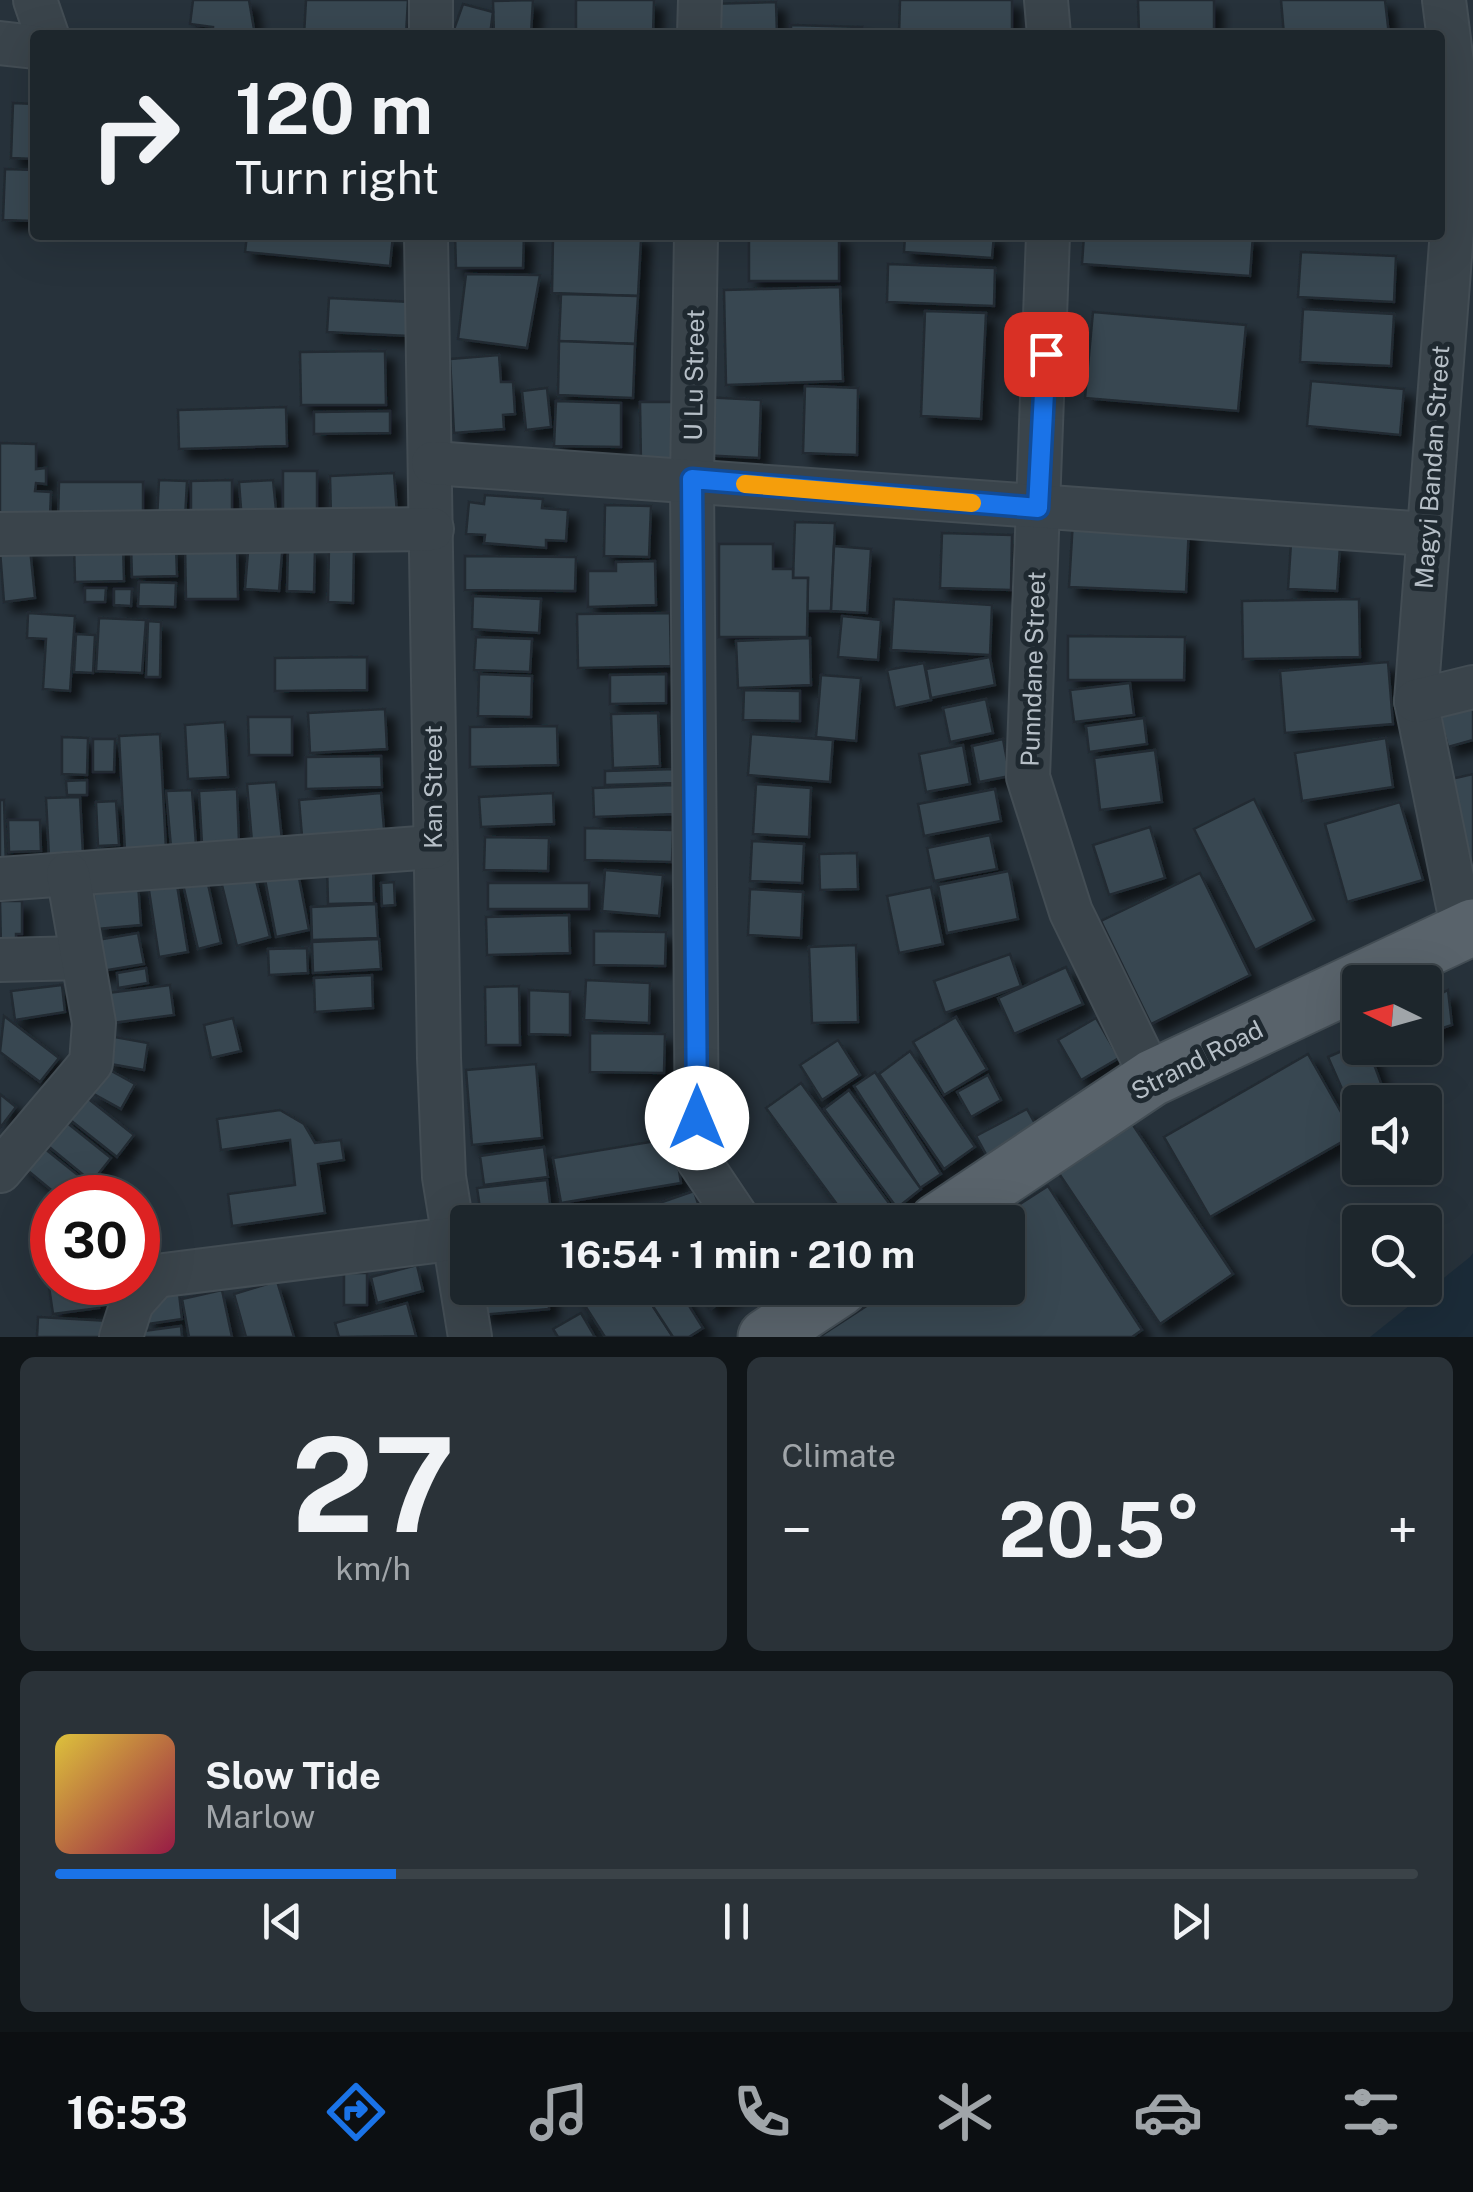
<!DOCTYPE html>
<html lang="en">
<head>
<meta charset="utf-8">
<style>
  :root { --surface:#1d262c; --page:#2a3238; --text:#f1f3f6; --muted:#a0a5a9; --line:#3b4348; --accent:#1a73e8 }
  body { margin:0; font-family:"Public Sans",sans-serif; background:var(--page); color:var(--text); height:100vh; display:flex; flex-direction:column; font-size:38px; white-space:nowrap }
  * { box-sizing:border-box; margin:0 }
  p { font-size:32px; color:var(--muted) }
  .icon { flex:none; width:55px; height:55px; fill:none; stroke:currentColor; stroke-width:2; stroke-linecap:round; stroke-linejoin:round }
  .map { position:relative; height:1337px; overflow:hidden }
  .side { display:flex; flex-direction:column; gap:20px; padding:20px; background:#101518; flex:1 }
  .side>* { flex:none }
  .guide { position:absolute; left:30px; top:30px; width:1415px; height:210px; border-radius:10px; box-shadow:0 10px 40px #0002,0 0 0 2px var(--line); background:#1d262c; color:var(--text); overflow:hidden }
  .needle { width:65px; rotate:275deg }
  .controls { position:absolute; left:1342px; top:965px; display:grid; gap:20px }
  .controls a { display:grid; place-items:center; width:100px; height:100px; border-radius:10px; background:var(--surface); box-shadow:0 10px 40px #0002,0 0 0 2px var(--line); font-size:50px }
  .speed { position:absolute; left:30px; top:1175px; display:flex; gap:20px; font-size:50px; font-weight:700; text-align:center }
  .speed>* { display:grid; place-content:center; width:130px; height:130px; border-radius:50%; background:var(--surface); box-shadow:0 10px 40px #0002,0 0 0 2px var(--line); line-height:1 }
  .speed .limit { border:15px solid #d22; background:#fff; color:#111 }
  .pin { position:absolute; display:grid; place-items:center; width:85px; height:85px; color:#fff; margin:-42px; border-radius:20px; box-shadow:0 5px 15px #0006 }
  .me { position:absolute; width:110px; margin:-55px; rotate:0deg; stroke-linejoin:round; filter:drop-shadow(0 0 8px #0008) }
  .turn { display:flex; align-items:center; gap:35px; height:210px; padding:0 40px; font-size:45px }
  .turn .icon { width:130px; height:130px; stroke-width:2.5 }
  .turn b { display:block; font-size:70px; line-height:85px }
  .big { font-size:75px; font-weight:700; line-height:1.1 }
  .side .tile { flex:1; display:flex; flex-direction:column; justify-content:center; gap:15px; min-width:0; padding:0 35px; border-radius:15px; background:var(--page) }
  .side .dial { align-items:center; gap:0 }
  .dial b { font-size:130px; line-height:1 }
  .song { display:flex; align-items:center; gap:30px }
  .cover { width:120px; height:120px; border-radius:15px; background:linear-gradient(135deg,hsl(50 70% 55%),hsl(340 70% 35%)) }
  .played { height:10px; border-radius:5px; background:linear-gradient(90deg,var(--accent) 25%,var(--line) 25%) }
  .keys { display:flex; justify-content:space-around; direction:ltr }
  .heat { display:flex; justify-content:space-between; align-items:center; font-size:55px; direction:ltr }
  .side .tiles { flex:1; display:grid; gap:20px; grid-template-columns:1fr 1fr }
  .tile:last-child { grid-column:span 2 }
  .trip { position:absolute; left:450px; top:1205px; width:575px; height:100px; border-radius:10px; background:var(--surface); box-shadow:0 10px 40px #0002,0 0 0 2px var(--line); font-weight:700; line-height:100px; text-align:center }
  .tabs { display:flex; height:160px; justify-content:space-around; align-items:center; background:#0c0f12; color:var(--muted) }
  .tabs .icon { width:70px; height:70px }
  .tabs .on { color:var(--accent) }
  .tabs b { font-size:45px; color:var(--text) }
  .map>svg:first-child { display:block }
  .water { fill:#1b2b38 }
  .building { fill:#394751; stroke:#212b32; stroke-width:2.5; filter:url(#shadow) }
  .lines { fill:none; stroke-linecap:round; stroke-linejoin:round }
  .minor-casing { stroke:#434d54; stroke-width:46 }
  .major-casing { stroke:#434d54; stroke-width:59 }
  .minor { stroke:#3a444b; stroke-width:42 }
  .major { stroke:#59636b; stroke-width:55 }
  .route-casing { stroke:#114b97; stroke-width:25 }
  .route { stroke:#1a73e8; stroke-width:18 }
  .slow { stroke:#f59e0b; stroke-width:18 }
  .labels { text-anchor:middle; stroke-width:10; stroke-linejoin:round; paint-order:stroke }
  .street-label { font-size:25px; fill:#b6bfc7; stroke:#1f2930 }
</style>
</head>
<body>
<div class="map">
<svg width="1473" height="1337" viewBox="0 0 1473 1337">
  <defs>
    <filter id="shadow"><feDropShadow dx="9" dy="9" stdDeviation="5" flood-color="#0009"/></filter>
  </defs>
  <rect width="100%" height="100%" fill="#27323b"/>
  <polygon class="water" points="1473,1253 1473,1337 1370,1337 1470,1257"/>
  <g class="building">
    <polygon points="193,0 249,0 255,35 212,35 213,27 190,24"/>
    <polygon points="306,0 408,0 406,35 304,35"/>
    <polygon points="533,0 531,35 494,35 493,1"/>
    <polygon points="576,0 654,0 653,35 576,35"/>
    <polygon points="900,0 1012,0 1012,35 899,35"/>
    <polygon points="1138,0 1214,0 1214,35 1139,35"/>
    <polygon points="1281,0 1385,0 1389,35 1284,35"/>
    <polygon points="776,2 777,35 708,35 707,4"/>
    <polygon points="463,4 493,12 490,35 452,35"/>
    <polygon points="791,25 862,27 862,35 791,35"/>
    <polygon points="13,103 35,104 35,159 11,158"/>
    <polygon points="5,169 35,170 35,221 3,220"/>
    <polygon points="247,235 393,235 390,266 245,252"/>
    <polygon points="455,235 524,235 523,268 456,268"/>
    <polygon points="553,235 641,235 641,240"/>
    <rect x="749" y="235" width="90" height="46"/>
    <polygon points="905,235 994,235 992,258 904,252"/>
    <polygon points="1084,235 1253,235 1250,276 1082,264"/>
    <polygon points="553,237 641,240 638,296 552,293"/>
    <polygon points="1301,252 1396,256 1394,302 1298,297"/>
    <polygon points="888,264 995,268 994,306 887,302"/>
    <polygon points="466,274 540,275 527,348 458,339"/>
    <polygon points="840,287 843,381 726,385 724,290"/>
    <polygon points="561,294 638,296 635,344 559,341"/>
    <polygon points="329,298 411,302 409,336 327,332"/>
    <polygon points="1303,309 1394,314 1391,366 1300,362"/>
    <polygon points="925,311 986,313 981,419 921,416"/>
    <polygon points="1093,312 1246,325 1238,411 1085,398"/>
    <polygon points="559,341 635,344 633,398 558,395"/>
    <polygon points="385,351 386,405 301,405 300,352"/>
    <polygon points="499,355 501,382 513,382 515,414 503,415 504,429 454,433 450,359"/>
    <polygon points="1311,381 1404,389 1400,435 1307,426"/>
    <polygon points="805,386 858,388 857,455 803,453"/>
    <polygon points="547,388 551,427 526,430 522,391"/>
    <polygon points="703,397 761,400 759,458 700,455"/>
    <polygon points="556,401 621,403 621,447 554,446"/>
    <polygon points="640,402 674,402 675,463 641,464"/>
    <polygon points="286,407 287,446 179,449 178,410"/>
    <polygon points="390,411 390,433 314,434 314,412"/>
    <polygon points="0,443 36,444 36,469 46,468 46,484 36,483 35,491 51,492 50,516 0,516"/>
    <rect x="283" y="471" width="34" height="47"/>
    <polygon points="394,473 397,514 331,517 330,476"/>
    <polygon points="159,480 187,481 185,520 157,519"/>
    <polygon points="232,480 232,524 191,524 191,481"/>
    <polygon points="273,480 277,520 242,522 239,482"/>
    <polygon points="59,482 143,482 143,519 58,520"/>
    <polygon points="485,495 543,499 542,508 568,510 566,541 546,540 546,548 484,543 485,535 466,534 469,502 484,504"/>
    <polygon points="605,505 651,506 649,557 604,556"/>
    <polygon points="1073,520 1189,525 1186,592 1069,587"/>
    <polygon points="795,522 835,523 831,611 807,611 808,578 793,578"/>
    <polygon points="942,533 1012,535 1011,590 940,588"/>
    <polygon points="249,539 283,541 279,591 245,589"/>
    <polygon points="1291,543 1340,546 1337,591 1288,589"/>
    <polygon points="123,544 124,581 75,582 74,545"/>
    <polygon points="719,544 773,544 773,569 793,569 793,578 808,578 807,637 719,637"/>
    <polygon points="176,545 177,576 132,577 131,546"/>
    <polygon points="237,545 238,599 186,599 185,546"/>
    <polygon points="329,545 354,546 353,603 328,602"/>
    <polygon points="834,546 871,549 867,613 831,611"/>
    <polygon points="30,548 35,598 4,602 0,551"/>
    <polygon points="288,548 315,548 314,592 287,591"/>
    <polygon points="465,556 576,557 575,591 465,590"/>
    <polygon points="655,561 656,605 588,607 588,571 616,571 616,562"/>
    <polygon points="139,582 176,583 175,607 138,606"/>
    <polygon points="85,588 106,588 105,602 85,602"/>
    <polygon points="114,589 132,589 131,606 114,605"/>
    <polygon points="473,596 541,599 539,633 472,629"/>
    <polygon points="894,599 992,605 990,655 891,650"/>
    <polygon points="1359,599 1360,657 1243,659 1242,601"/>
    <polygon points="28,613 75,616 70,691 43,689 46,639 27,638"/>
    <polygon points="670,613 671,666 578,668 577,614"/>
    <polygon points="842,616 881,620 878,660 838,657"/>
    <polygon points="99,618 146,620 142,673 96,671"/>
    <polygon points="148,621 161,622 160,677 146,677"/>
    <polygon points="76,634 95,635 93,673 74,672"/>
    <polygon points="1068,636 1185,637 1184,680 1068,680"/>
    <polygon points="476,637 532,639 530,672 474,670"/>
    <polygon points="810,638 811,685 738,688 736,641"/>
    <polygon points="367,657 367,690 275,691 275,658"/>
    <polygon points="990,657 995,685 931,698 926,669"/>
    <polygon points="1388,662 1393,724 1285,733 1280,671"/>
    <polygon points="924,663 931,700 895,708 887,670"/>
    <polygon points="479,674 532,676 531,717 478,716"/>
    <polygon points="666,674 666,703 610,704 610,675"/>
    <polygon points="821,675 861,678 856,741 816,737"/>
    <polygon points="1130,683 1134,715 1074,722 1070,690"/>
    <polygon points="744,690 800,691 800,721 743,720"/>
    <polygon points="986,699 993,733 950,742 943,708"/>
    <polygon points="1473,703 1473,740 1448,747 1439,713"/>
    <polygon points="385,709 387,749 310,753 308,713"/>
    <polygon points="658,713 660,766 613,768 611,714"/>
    <polygon points="248,717 292,717 292,755 249,755"/>
    <polygon points="1144,718 1147,744 1089,752 1086,726"/>
    <polygon points="225,722 228,777 188,779 185,725"/>
    <polygon points="557,726 558,765 470,767 470,727"/>
    <polygon points="160,734 166,849 125,851 119,736"/>
    <polygon points="751,734 833,740 830,782 748,775"/>
    <polygon points="62,737 88,738 87,775 62,774"/>
    <polygon points="1386,738 1393,787 1302,801 1295,753"/>
    <polygon points="93,739 115,739 114,772 93,772"/>
    <polygon points="1003,739 1010,776 979,782 972,746"/>
    <polygon points="963,745 970,784 926,792 919,754"/>
    <polygon points="1155,750 1162,802 1100,810 1094,758"/>
    <polygon points="381,756 382,787 306,789 306,757"/>
    <polygon points="677,769 677,783 605,785 605,771"/>
    <polygon points="1473,774 1473,864 1470,865 1451,779"/>
    <polygon points="87,780 87,795 67,795 66,781"/>
    <polygon points="276,782 282,840 252,842 247,784"/>
    <polygon points="756,784 811,788 809,837 753,834"/>
    <polygon points="675,785 676,814 594,817 593,788"/>
    <polygon points="237,789 239,842 202,844 199,791"/>
    <polygon points="995,789 1001,821 924,836 918,804"/>
    <polygon points="192,790 196,845 171,847 166,791"/>
    <polygon points="381,793 384,829 302,836 299,800"/>
    <polygon points="553,793 554,824 481,827 479,797"/>
    <polygon points="80,797 83,855 49,857 46,798"/>
    <polygon points="1254,799 1314,920 1255,950 1194,829"/>
    <polygon points="0,800 4,800 6,867 0,867"/>
    <polygon points="116,801 119,845 98,846 96,802"/>
    <polygon points="1400,802 1423,880 1347,902 1325,824"/>
    <polygon points="8,820 40,820 41,851 9,852"/>
    <polygon points="1150,827 1165,878 1109,895 1093,845"/>
    <polygon points="585,828 673,830 672,862 585,860"/>
    <polygon points="990,835 997,869 934,881 927,848"/>
    <polygon points="485,837 549,838 548,871 484,870"/>
    <polygon points="752,841 804,844 802,883 750,881"/>
    <polygon points="857,853 858,889 820,890 819,854"/>
    <polygon points="296,862 309,930 276,937 263,869"/>
    <polygon points="373,863 374,903 328,904 327,865"/>
    <polygon points="605,870 663,875 659,916 602,911"/>
    <polygon points="1009,871 1018,919 947,933 938,885"/>
    <polygon points="254,872 270,937 237,946 221,881"/>
    <polygon points="1200,873 1250,975 1151,1024 1101,921"/>
    <polygon points="206,875 221,943 198,949 182,880"/>
    <polygon points="176,879 188,952 159,957 148,884"/>
    <polygon points="394,882 395,905 382,906 381,883"/>
    <polygon points="138,883 141,925 97,929 93,887"/>
    <rect x="488" y="883" width="101" height="26"/>
    <polygon points="931,887 943,944 899,953 887,896"/>
    <polygon points="750,889 803,892 801,938 748,935"/>
    <polygon points="0,901 22,901 22,934 16,934 16,947 1,948"/>
    <polygon points="376,904 378,938 312,940 311,907"/>
    <polygon points="569,915 570,953 487,955 486,917"/>
    <polygon points="594,931 666,932 665,966 594,965"/>
    <polygon points="138,933 144,964 90,973 97,940"/>
    <polygon points="379,939 381,969 313,973 312,942"/>
    <polygon points="856,945 858,1022 812,1023 809,947"/>
    <polygon points="307,948 308,973 269,975 268,949"/>
    <polygon points="1010,954 1021,986 945,1013 934,981"/>
    <polygon points="1066,967 1083,1004 1014,1034 998,998"/>
    <polygon points="146,968 148,983 118,988 117,973"/>
    <polygon points="372,975 373,1008 315,1012 314,978"/>
    <polygon points="586,980 650,983 649,1023 584,1020"/>
    <polygon points="62,985 65,1012 15,1020 11,991"/>
    <polygon points="170,985 174,1015 112,1023 108,993"/>
    <polygon points="519,986 520,1045 486,1045 485,987"/>
    <polygon points="529,990 570,992 570,1035 529,1034"/>
    <polygon points="1448,990 1452,1025 1425,1034 1425,1002"/>
    <polygon points="4,1016 59,1058 40,1082 0,1052"/>
    <polygon points="956,1017 987,1069 944,1095 913,1042"/>
    <polygon points="233,1018 241,1051 211,1058 204,1025"/>
    <polygon points="1096,1018 1119,1058 1081,1080 1058,1040"/>
    <polygon points="590,1033 665,1034 664,1073 590,1072"/>
    <polygon points="109,1036 148,1043 144,1070 105,1063"/>
    <polygon points="838,1040 860,1075 822,1100 800,1065"/>
    <polygon points="1360,1043 1360,1048 1368,1048 1388,1102 1360,1102 1360,1130 1328,1057"/>
    <polygon points="910,1051 975,1147 944,1169 879,1074"/>
    <polygon points="1308,1054 1354,1135 1210,1217 1164,1137"/>
    <polygon points="536,1064 542,1138 472,1145 466,1070"/>
    <polygon points="106,1068 135,1084 121,1109 92,1093"/>
    <polygon points="875,1072 941,1174 920,1188 854,1086"/>
    <polygon points="988,1075 1001,1100 971,1117 957,1092"/>
    <polygon points="801,1083 902,1221 901,1222 850,1222 766,1108"/>
    <polygon points="849,1090 921,1189 897,1208 824,1109"/>
    <polygon points="81,1093 134,1135 117,1157 64,1115"/>
    <polygon points="0,1094 16,1107 0,1128"/>
    <polygon points="1027,1109 1038,1129 987,1156 976,1136"/>
    <polygon points="280,1110 304,1124 315,1143 341,1140 344,1160 318,1164 325,1213 232,1226 228,1194 295,1185 290,1140 221,1150 217,1119"/>
    <polygon points="61,1118 111,1158 92,1182 42,1141"/>
    <polygon points="1131,1122 1233,1274 1160,1324 1058,1172"/>
    <polygon points="674,1138 681,1183 561,1203 553,1158"/>
    <polygon points="39,1144 89,1184 78,1198 61,1198 21,1165"/>
    <polygon points="544,1147 548,1177 484,1185 480,1156"/>
    <polygon points="547,1180 552,1219 482,1222 477,1188"/>
    <polygon points="1048,1186 1142,1330 1132,1337 819,1337 894,1288 1008,1288 1008,1222 992,1222"/>
    <polygon points="694,1191 704,1222 650,1222 639,1210"/>
    <polygon points="417,1265 423,1291 377,1303 371,1277"/>
    <rect x="344" y="1273" width="23" height="32"/>
    <polygon points="48,1280 96,1282 99,1308 53,1314"/>
    <polygon points="277,1281 294,1337 246,1337 234,1294"/>
    <polygon points="479,1288 548,1288 549,1309 481,1315"/>
    <polygon points="579,1288 641,1288 673,1337 605,1337 575,1290"/>
    <polygon points="641,1288 678,1288 703,1328 689,1337 673,1337"/>
    <polygon points="696,1288 741,1288 711,1309"/>
    <polygon points="222,1290 232,1337 189,1337 182,1299"/>
    <polygon points="179,1293 182,1319 148,1324 144,1298"/>
    <polygon points="407,1303 416,1336 339,1337 335,1323"/>
    <polygon points="581,1313 595,1337 558,1337 553,1329"/>
    <polygon points="38,1317 110,1321 109,1337 37,1337"/>
    <polygon points="181,1326 182,1337 136,1337 136,1332"/>
  </g>
  <g class="lines">
    <g class="minor-casing">
      <g id="minor">
        <polyline points="35,0 47,35"/>
        <polyline points="1046,0 1049,35"/>
        <polyline points="1444,0 1460,126 1416,701 1463,931"/>
        <polyline points="431,35 431,0"/>
        <polyline points="699,35 700,0"/>
        <polyline points="0,43 35,47"/>
        <polyline points="426,235 439,1058 444,1177 470,1337"/>
        <polyline points="696,235 692,479 697,1158 740,1222"/>
        <polyline points="1048,235 1028,777 1071,912 1152,1078"/>
        <polyline points="433,463 1427,534"/>
        <polyline points="0,534 432,529"/>
        <polyline points="1416,701 1473,687"/>
        <polyline points="0,879 433,847"/>
        <polyline points="0,960 82,958"/>
        <polyline points="0,1171 91,1063 94,1023 68,874"/>
        <polyline points="121,1337 132,1303 156,1276 451,1239"/>
      </g>
    </g>
    <g class="major-casing">
      <g id="major">
        <polyline points="937,1222 1152,1078 1473,927"/>
        <polyline points="766,1337 840,1288"/>
      </g>
    </g>
    <use href="#minor" class="minor"/>
    <use href="#major" class="major"/>
  </g>
  <g class="lines">
    <g class="route-casing">
      <polyline id="route" points="697,1118 692,479 1038,508 1046,354"/>
    </g>
    <use href="#route" class="route"/>
    <polyline class="slow" points="745,484 972,503"/>
  </g>
  <g class="labels">
    <g class="street-label">
      <text transform="translate(694 375) rotate(-89)" y="9">U Lu Street</text>
      <text transform="translate(1432 467) rotate(-86)" y="9">Magyi Bandan Street</text>
      <text transform="translate(1033 669) rotate(-88)" y="9">Punndane Street</text>
      <text transform="translate(433 787) rotate(-90)" y="9">Kan Street</text>
      <text transform="translate(1197 1060) rotate(-27)" y="9">Strand Road</text>
    </g>
  </g>
</svg>
<div class="controls">
<a><svg class="needle" viewBox="-14 -14 28 28"><path d="M0-13l5 13h-10z" fill="#e53935"/><path d="M0 13l5-13h-10z" fill="#a0a5a9"/></svg></a>
<a><svg class="icon" aria-label="sound" viewBox="0 0 24 24"><path d="M4 9h4l5-4v14l-5-4H4zM17 9q2 3 0 6"/></svg></a>
<a><svg class="icon" aria-label="search" viewBox="0 0 24 24"><circle cx="10" cy="10" r="6"/><path d="M15 15l6 6"/></svg></a>
</div>
<div class="speed"><div class="limit">30</div></div>
<div class="pin" style="left:1046px;top:354px;background:#d93025"><svg class="icon" aria-label="arrive" viewBox="0 0 24 24"><path d="M6 21V4h12l-3 4 3 4H6"/></svg></div>
<svg class="me" style="left:697px;top:1118px" viewBox="-20 -20 40 40"><circle r="19" fill="#fff"/><path d="M0-13L10 11 0 6-10 11z" fill="#1a73e8"/></svg>
<div class="trip">16:54 · 1 min · 210 m</div>
<div class="guide">
<div class="turn"><svg class="icon" aria-label="right" viewBox="0 0 24 24"><path d="M7 20v-9h11M14 6l5 5-5 5"/></svg><div><b>120 m</b>Turn right</div></div>
</div>
</div>
<section class="side">
<div class="tiles">
<div class="tile dial"><b>27</b><p>km/h</p></div>
<div class="tile"><p>Climate</p>
<div class="heat"><a>−</a><b class="big">20.5°</b><a>+</a></div>
</div>
<div class="tile">
<div class="song"><i class="cover"></i><div><b>Slow Tide</b><p>Marlow</p></div></div>
<div class="played"></div>
<div class="keys"><svg class="icon" aria-label="previous" viewBox="0 0 24 24"><path d="M18 5L8 12l10 7zM5 5v14"/></svg><svg class="icon" aria-label="pause" viewBox="0 0 24 24"><path d="M8 5v14M16 5v14"/></svg><svg class="icon" aria-label="next" viewBox="0 0 24 24"><path d="M6 5l10 7-10 7zM19 5v14"/></svg></div>
</div>
</div>
</section>
<nav class="tabs">
<b>16:53</b>
<svg class="icon on" aria-label="directions" viewBox="0 0 24 24"><path d="M12 3l9 9-9 9-9-9zM9 14v-3h6M13 9l2 2-2 2"/></svg>
<svg class="icon" aria-label="music" viewBox="0 0 24 24"><path d="M9 18V5l10-2v13"/><circle cx="6" cy="18" r="3"/><circle cx="16" cy="16" r="3"/></svg>
<svg class="icon" aria-label="phone" viewBox="0 0 24 24"><path d="M5 4h4l2 5-3 2q2 4 5 5l2-3 5 2v4C11 20 4 13 5 4z"/></svg>
<svg class="icon" aria-label="climate" viewBox="0 0 24 24"><path d="M12 3v18M4 7l16 10M4 17L20 7"/></svg>
<svg class="icon" aria-label="car" viewBox="0 0 24 24"><path d="M5 17H2v-5l4-1 3-4h7l3 4 3 1v5h-3M9 17h6M6 11h13"/><circle cx="7" cy="17" r="2"/><circle cx="17" cy="17" r="2"/></svg>
<svg class="icon" aria-label="filters" viewBox="0 0 24 24"><path d="M4 7h16M4 17h16"/><circle cx="9" cy="7" r="2"/><circle cx="15" cy="17" r="2"/></svg>
</nav>
</body>
</html>
